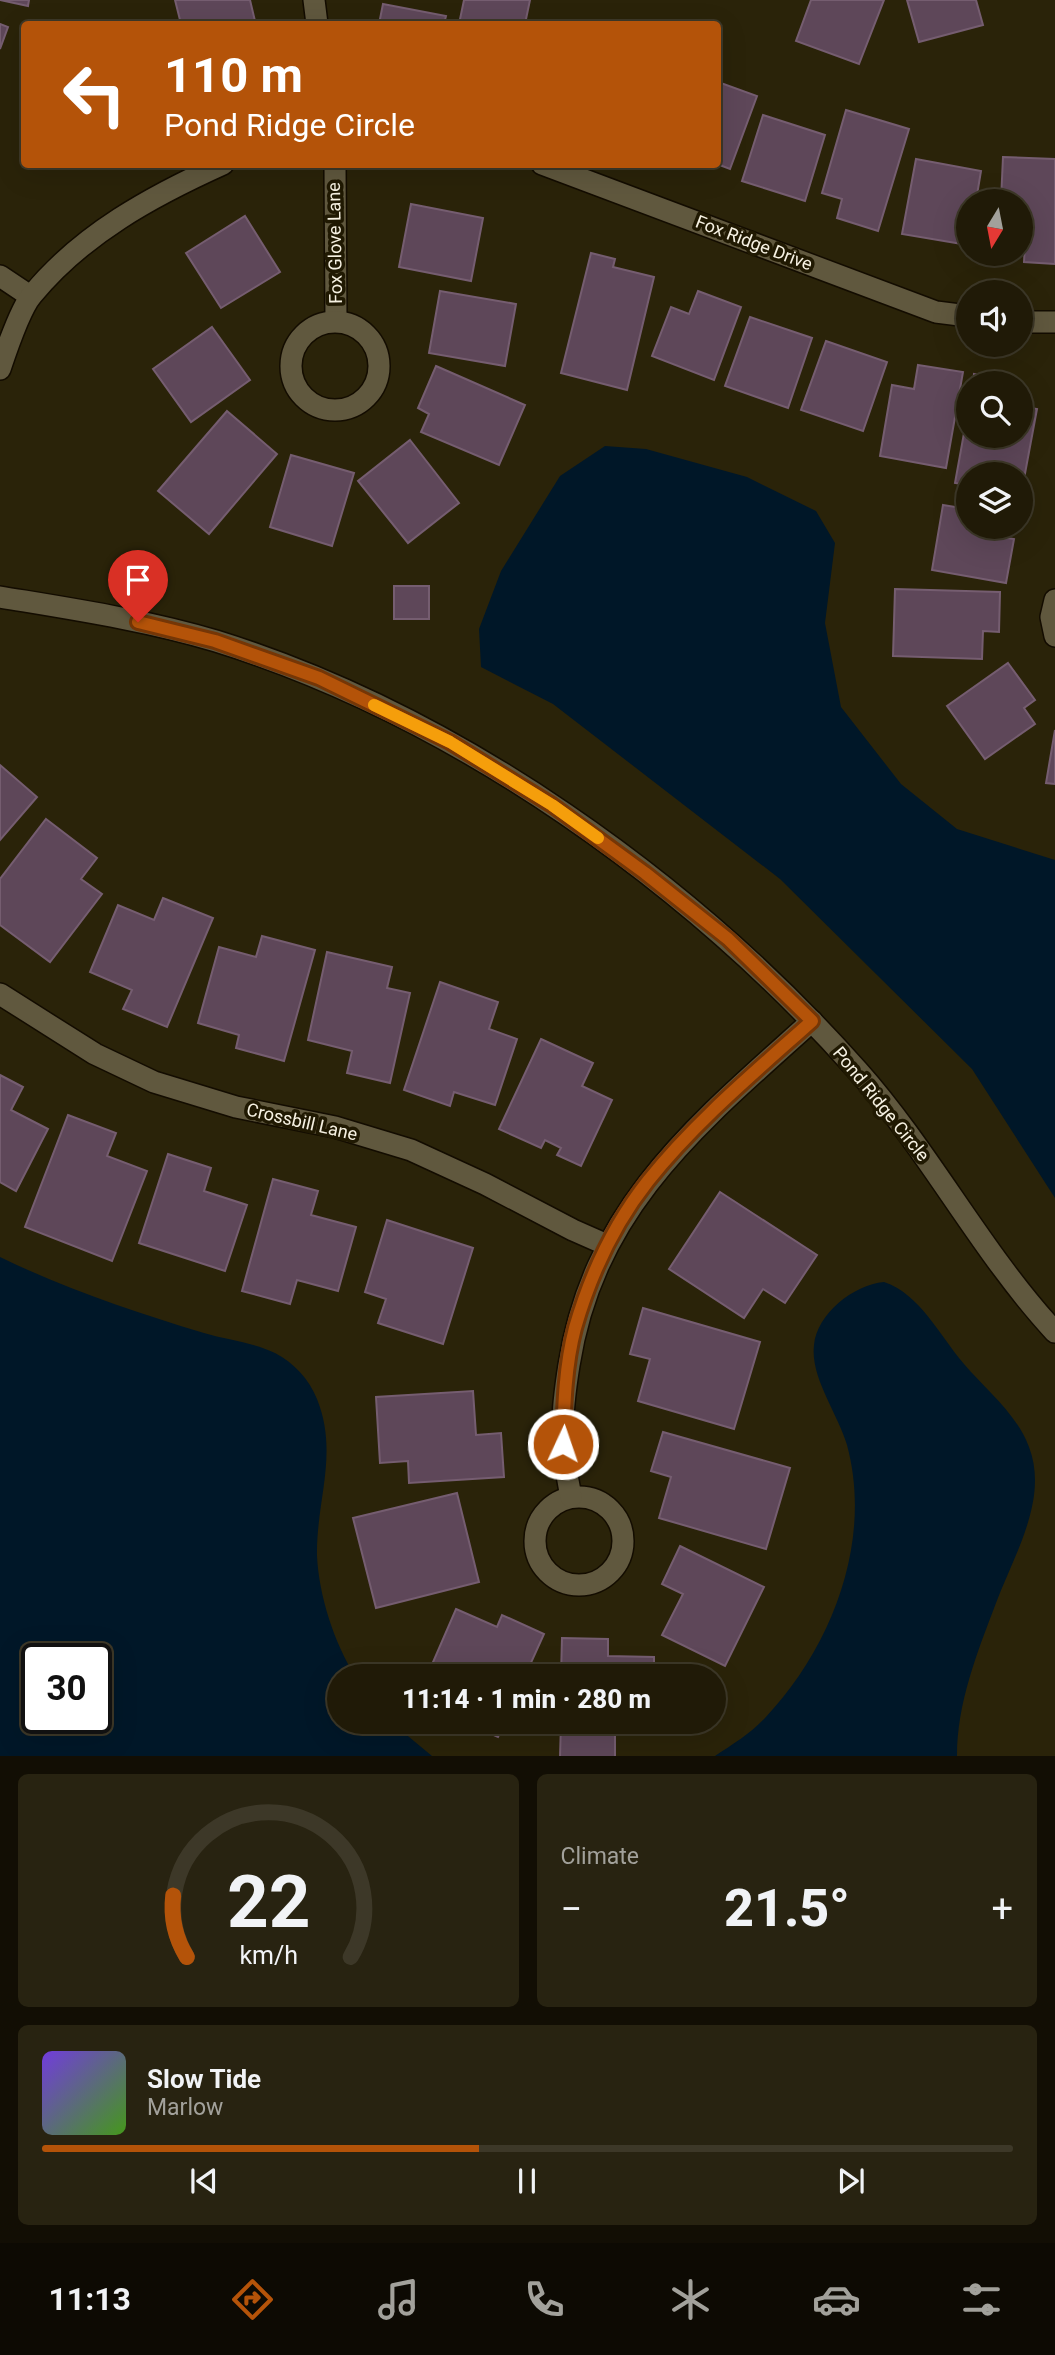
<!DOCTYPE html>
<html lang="en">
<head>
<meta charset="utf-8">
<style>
  :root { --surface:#201a07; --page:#282311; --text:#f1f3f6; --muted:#a2a19b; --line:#3d3828; --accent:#b45309 }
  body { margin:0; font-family:Roboto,sans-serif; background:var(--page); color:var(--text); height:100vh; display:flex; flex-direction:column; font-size:26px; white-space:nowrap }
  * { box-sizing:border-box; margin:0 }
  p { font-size:23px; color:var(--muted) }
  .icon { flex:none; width:38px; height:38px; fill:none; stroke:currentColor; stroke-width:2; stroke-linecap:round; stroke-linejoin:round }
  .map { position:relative; height:1756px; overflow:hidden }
  .details { display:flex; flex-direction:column; gap:18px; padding:18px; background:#120e04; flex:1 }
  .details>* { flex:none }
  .banner { position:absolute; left:21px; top:21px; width:700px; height:147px; border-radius:7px; box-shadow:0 7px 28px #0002,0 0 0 2px var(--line); background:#b45309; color:#fff; overflow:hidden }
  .needle { width:46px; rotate:190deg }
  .controls { position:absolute; left:956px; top:189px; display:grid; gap:14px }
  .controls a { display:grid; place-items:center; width:77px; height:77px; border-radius:50%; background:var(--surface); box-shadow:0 7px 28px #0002,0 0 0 2px var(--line); font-size:35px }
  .speed { position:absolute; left:21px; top:1643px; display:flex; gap:14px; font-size:35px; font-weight:700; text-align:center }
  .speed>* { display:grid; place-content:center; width:91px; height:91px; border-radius:50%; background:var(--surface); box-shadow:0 7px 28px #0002,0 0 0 2px var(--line); line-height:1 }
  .speed .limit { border:4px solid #111; border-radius:10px; background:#fff; color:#111 }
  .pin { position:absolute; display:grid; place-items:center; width:60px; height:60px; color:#fff; margin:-72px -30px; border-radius:50% 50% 50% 0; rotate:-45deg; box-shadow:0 0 7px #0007 }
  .pin .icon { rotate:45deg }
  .me { position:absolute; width:77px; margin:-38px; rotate:3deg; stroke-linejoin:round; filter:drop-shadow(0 0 5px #0008) }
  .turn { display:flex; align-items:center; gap:24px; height:147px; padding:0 28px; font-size:32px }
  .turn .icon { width:91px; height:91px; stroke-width:2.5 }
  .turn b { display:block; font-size:49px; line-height:60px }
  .big { font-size:52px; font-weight:800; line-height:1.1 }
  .details .card { flex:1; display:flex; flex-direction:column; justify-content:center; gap:10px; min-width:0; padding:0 24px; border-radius:10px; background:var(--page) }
  .details .dial { align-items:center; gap:0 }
  .dial svg { height:182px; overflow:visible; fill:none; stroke:var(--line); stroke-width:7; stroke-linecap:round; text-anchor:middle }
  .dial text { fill:var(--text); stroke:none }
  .song { display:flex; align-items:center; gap:21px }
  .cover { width:84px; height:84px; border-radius:10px; background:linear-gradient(135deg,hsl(260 70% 55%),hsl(100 70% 35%)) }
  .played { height:7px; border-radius:4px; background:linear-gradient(90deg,var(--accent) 45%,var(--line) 45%) }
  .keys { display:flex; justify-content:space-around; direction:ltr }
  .heat { display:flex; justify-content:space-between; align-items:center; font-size:38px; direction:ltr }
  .details .tiles { flex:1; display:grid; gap:18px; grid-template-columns:1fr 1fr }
  .card:last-child { grid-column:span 2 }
  .trip { position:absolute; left:327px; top:1664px; width:399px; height:70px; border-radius:35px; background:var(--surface); box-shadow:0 7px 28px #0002,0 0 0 2px var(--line); font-weight:800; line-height:70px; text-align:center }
  .dock { display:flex; height:112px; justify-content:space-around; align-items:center; background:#0d0a03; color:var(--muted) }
  .dock .icon { width:49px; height:49px }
  .dock .selected { color:var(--accent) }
  .dock b { font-size:32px; color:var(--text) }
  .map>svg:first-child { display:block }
  .water { fill:#001728; fill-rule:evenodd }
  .building { fill:#5e4759; stroke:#755d70; stroke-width:2 }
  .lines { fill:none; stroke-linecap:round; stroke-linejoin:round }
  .minor-casing { stroke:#130c00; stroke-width:24 }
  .minor { stroke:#60583e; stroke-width:21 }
  .route-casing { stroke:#753606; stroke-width:18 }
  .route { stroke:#b45309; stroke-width:12 }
  .slow { stroke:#f59e0b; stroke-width:12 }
  .labels { text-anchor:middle; stroke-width:7; stroke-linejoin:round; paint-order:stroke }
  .street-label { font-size:18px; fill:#f6f1e2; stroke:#201902 }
</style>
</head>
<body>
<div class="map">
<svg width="1055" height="1757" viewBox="0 0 1055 1757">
  <rect width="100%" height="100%" fill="#2a2309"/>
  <g class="water">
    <polygon points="605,446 646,449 747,477 816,511 835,543 825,623 841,707 901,784 957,829 1055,860 1055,1198 972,1069 780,879 553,704 481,667 479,629 501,571 560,476"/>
    <path d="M0,1257C66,1289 134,1312 204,1333C227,1340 252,1342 275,1353C294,1363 309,1379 317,1399C339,1454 316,1500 317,1556C319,1596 334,1642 355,1676H340V1722H391L432,1756H0ZM37,1659H96V1718H37Z"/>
    <path d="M884,1282C920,1294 940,1336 964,1364C986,1390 1017,1414 1029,1447C1049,1499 1014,1555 996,1603C977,1653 957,1703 957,1756H715C732,1745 751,1733 765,1718C832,1647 873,1541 847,1445C838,1414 810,1377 814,1345C817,1314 853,1285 884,1282Z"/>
  </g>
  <g class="building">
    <polygon points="0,0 29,0 28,6"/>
    <polygon points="175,0 250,0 255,21 238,24 181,24"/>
    <polygon points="464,0 530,0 525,24 459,24"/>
    <polygon points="811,0 884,0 859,64 796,41"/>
    <polygon points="907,0 976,0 983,25 919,42"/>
    <polygon points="383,4 446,16 444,24 379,24"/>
    <polygon points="0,24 8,27 0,49"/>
    <polygon points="718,82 757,96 730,169 717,164"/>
    <polygon points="846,110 909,129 878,231 837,218 842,199 822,193"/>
    <polygon points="763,115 825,135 805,201 742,181"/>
    <polygon points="1003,157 1055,159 1055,264 1024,262 1025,244 1020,244 1020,201 1001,201"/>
    <polygon points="916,159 981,171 976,201 968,201 968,245 902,234"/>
    <polygon points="411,204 483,218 471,281 399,267"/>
    <polygon points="245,216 280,272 221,308 186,253"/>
    <polygon points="591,253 615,259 613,267 654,277 627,390 561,373"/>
    <polygon points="440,291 516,304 505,366 429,353"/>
    <polygon points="698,291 741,307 714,380 652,356 671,307 689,314"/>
    <polygon points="750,317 812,338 788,408 725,386"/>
    <polygon points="212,327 250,380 191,422 153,369"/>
    <polygon points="826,341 887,362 863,431 801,410"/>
    <polygon points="918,365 963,372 946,468 880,456 892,385 914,389"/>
    <polygon points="436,366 525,405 499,465 421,432 429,414 418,408"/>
    <polygon points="974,374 1018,382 1017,383 973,383"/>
    <polygon points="1020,406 1037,409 1021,495 1020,474 968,474 968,485 955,483 968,411 968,436 1020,436"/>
    <polygon points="227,411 277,454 209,534 158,491"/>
    <polygon points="410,440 459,503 408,543 358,481"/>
    <polygon points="291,455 354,473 332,546 270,527"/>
    <polygon points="943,505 968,509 968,527 990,527 988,535 1014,539 1006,583 932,570"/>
    <rect x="394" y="586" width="35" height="33"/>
    <polygon points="895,589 1000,592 999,632 983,631 982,659 893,656"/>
    <polygon points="1008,663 1035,700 1024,708 1035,724 985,759 947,706"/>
    <polygon points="1055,730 1055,784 1046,783"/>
    <polygon points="0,765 37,797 0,840"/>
    <polygon points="46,819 97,858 81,879 102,894 50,962 0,925 0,879"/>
    <polygon points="163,898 213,918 167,1027 123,1009 132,990 90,972 118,905 154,920"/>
    <polygon points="262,936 315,950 284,1061 236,1048 239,1035 198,1023 219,947 256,957"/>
    <polygon points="327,952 392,967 387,988 410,993 390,1083 347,1073 352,1051 308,1040"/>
    <polygon points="440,982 498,1002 489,1029 517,1039 495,1105 454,1092 450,1106 404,1090"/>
    <polygon points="541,1039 593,1063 582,1086 612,1100 581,1166 557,1155 561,1148 545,1140 541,1148 499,1129"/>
    <polygon points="0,1075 23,1087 11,1110 48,1129 16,1191 0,1182"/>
    <polygon points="68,1115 116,1133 107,1156 147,1171 112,1261 25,1227"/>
    <polygon points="168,1154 211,1168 204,1191 247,1205 225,1271 139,1243"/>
    <polygon points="273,1179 318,1191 311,1215 356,1227 338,1291 297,1280 290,1304 242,1291"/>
    <polygon points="720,1192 817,1255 785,1303 763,1289 744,1318 669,1269"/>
    <polygon points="387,1220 473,1248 443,1344 378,1323 386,1299 365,1292"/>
    <polygon points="643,1308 760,1342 734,1429 638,1401 650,1359 630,1354"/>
    <polygon points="473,1391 476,1435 501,1433 504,1477 409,1483 408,1461 380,1463 376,1397"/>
    <polygon points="663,1432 790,1468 766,1549 659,1518 671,1477 651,1471"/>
    <polygon points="457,1493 479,1582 376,1608 353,1518"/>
    <polygon points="680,1546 764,1587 725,1666 662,1635 683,1594 662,1584"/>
    <polygon points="456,1609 497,1627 502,1615 544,1634 525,1676 427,1676"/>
    <polygon points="562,1638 608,1639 608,1656 654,1657 654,1676 561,1676"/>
    <polygon points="464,1722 505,1722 498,1737"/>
    <polygon points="561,1722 653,1722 615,1723 615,1757 560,1757"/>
  </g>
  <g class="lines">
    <g class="minor-casing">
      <g id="minor">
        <polyline points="314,0 317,24"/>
        <polyline points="335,164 336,321"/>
        <polyline points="542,164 936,312 968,316"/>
        <polyline points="0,276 30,296"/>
        <polyline points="1020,322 1055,322"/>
        <circle cx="335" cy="366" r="44"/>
        <path d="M0,369C6,351 20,309 32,295C82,234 152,196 223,164"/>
        <path d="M0,597C72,609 146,620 216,641C457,716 691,883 858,1071C930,1152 981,1252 1055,1332"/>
        <polyline points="1055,600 1051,617 1055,636"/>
        <polyline points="0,994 95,1054 154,1082 236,1107 335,1127 411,1150 485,1184 573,1230 607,1245"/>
        <circle cx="579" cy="1541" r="44"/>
        <path d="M571,1497C568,1480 564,1462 563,1444C561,1418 565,1390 569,1365C594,1206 699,1123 812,1021"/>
      </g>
    </g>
    <use href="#minor" class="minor"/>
  </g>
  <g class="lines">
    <g class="route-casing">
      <path id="route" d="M138,622L215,641L319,678L450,742L552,805L645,873L728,939L812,1021C755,1072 695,1122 648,1181C614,1224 590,1276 575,1328C565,1366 564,1406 563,1444"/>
    </g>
    <use href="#route" class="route"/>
    <polyline class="slow" points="374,705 450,742 552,805 598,838"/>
  </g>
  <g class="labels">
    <g class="street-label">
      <text transform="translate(335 243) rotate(-91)" y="6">Fox Glove Lane</text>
      <text transform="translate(754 243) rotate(21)" y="6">Fox Ridge Drive</text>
      <text transform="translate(881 1104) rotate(51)" y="6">Pond Ridge Circle</text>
      <text transform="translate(302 1122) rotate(13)" y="6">Crossbill Lane</text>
    </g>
  </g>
</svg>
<div class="controls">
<a><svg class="needle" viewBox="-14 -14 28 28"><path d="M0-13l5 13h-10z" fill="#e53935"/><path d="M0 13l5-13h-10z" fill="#a2a19b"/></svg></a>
<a><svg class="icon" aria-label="sound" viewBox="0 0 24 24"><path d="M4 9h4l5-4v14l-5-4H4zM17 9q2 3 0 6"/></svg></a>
<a><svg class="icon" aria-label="search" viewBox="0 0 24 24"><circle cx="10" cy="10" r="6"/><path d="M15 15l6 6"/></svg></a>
<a><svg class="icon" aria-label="layers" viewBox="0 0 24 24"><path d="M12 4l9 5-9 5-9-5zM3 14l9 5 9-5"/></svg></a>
</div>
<div class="speed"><div class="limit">30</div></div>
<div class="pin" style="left:138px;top:622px;background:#d93025"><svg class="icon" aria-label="arrive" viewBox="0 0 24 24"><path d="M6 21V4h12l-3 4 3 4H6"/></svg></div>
<svg class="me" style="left:563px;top:1444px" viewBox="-20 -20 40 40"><circle r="17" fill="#b45309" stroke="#fff" stroke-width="3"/><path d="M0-11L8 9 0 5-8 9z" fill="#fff"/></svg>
<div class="trip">11:14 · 1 min · 280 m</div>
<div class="banner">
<div class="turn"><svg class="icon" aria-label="left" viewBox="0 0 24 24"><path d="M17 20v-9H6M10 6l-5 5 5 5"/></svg><div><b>110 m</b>Pond Ridge Circle</div></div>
</div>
</div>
<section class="details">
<div class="tiles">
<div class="card dial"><svg viewBox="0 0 100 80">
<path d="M14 69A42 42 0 1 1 86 69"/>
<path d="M14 69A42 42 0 0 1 8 42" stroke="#b45309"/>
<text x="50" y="56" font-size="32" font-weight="700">22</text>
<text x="50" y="72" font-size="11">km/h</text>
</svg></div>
<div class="card"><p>Climate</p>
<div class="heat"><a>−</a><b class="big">21.5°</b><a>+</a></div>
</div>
<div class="card">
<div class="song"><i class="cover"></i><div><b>Slow Tide</b><p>Marlow</p></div></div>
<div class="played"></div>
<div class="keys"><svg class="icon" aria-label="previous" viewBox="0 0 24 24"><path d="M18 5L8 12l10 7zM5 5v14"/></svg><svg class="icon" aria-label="pause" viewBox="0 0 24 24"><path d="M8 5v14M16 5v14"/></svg><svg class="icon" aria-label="next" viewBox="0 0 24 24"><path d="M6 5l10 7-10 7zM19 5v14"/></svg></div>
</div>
</div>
</section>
<nav class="dock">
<b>11:13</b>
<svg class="icon selected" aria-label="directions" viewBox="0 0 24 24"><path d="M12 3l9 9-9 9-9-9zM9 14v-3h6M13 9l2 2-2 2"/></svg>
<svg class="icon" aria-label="music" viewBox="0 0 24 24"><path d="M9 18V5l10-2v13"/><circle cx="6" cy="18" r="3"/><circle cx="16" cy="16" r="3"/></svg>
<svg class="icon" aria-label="phone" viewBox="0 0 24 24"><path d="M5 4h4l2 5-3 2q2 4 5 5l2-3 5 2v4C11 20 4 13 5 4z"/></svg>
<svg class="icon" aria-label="climate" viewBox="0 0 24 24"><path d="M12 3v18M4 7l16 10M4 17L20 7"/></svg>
<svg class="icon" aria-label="car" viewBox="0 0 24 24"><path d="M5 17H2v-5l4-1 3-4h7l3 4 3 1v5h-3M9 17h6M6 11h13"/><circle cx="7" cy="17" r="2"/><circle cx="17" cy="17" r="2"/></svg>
<svg class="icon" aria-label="filters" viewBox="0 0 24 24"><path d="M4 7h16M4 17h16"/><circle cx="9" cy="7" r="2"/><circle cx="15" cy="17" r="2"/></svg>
</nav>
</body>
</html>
